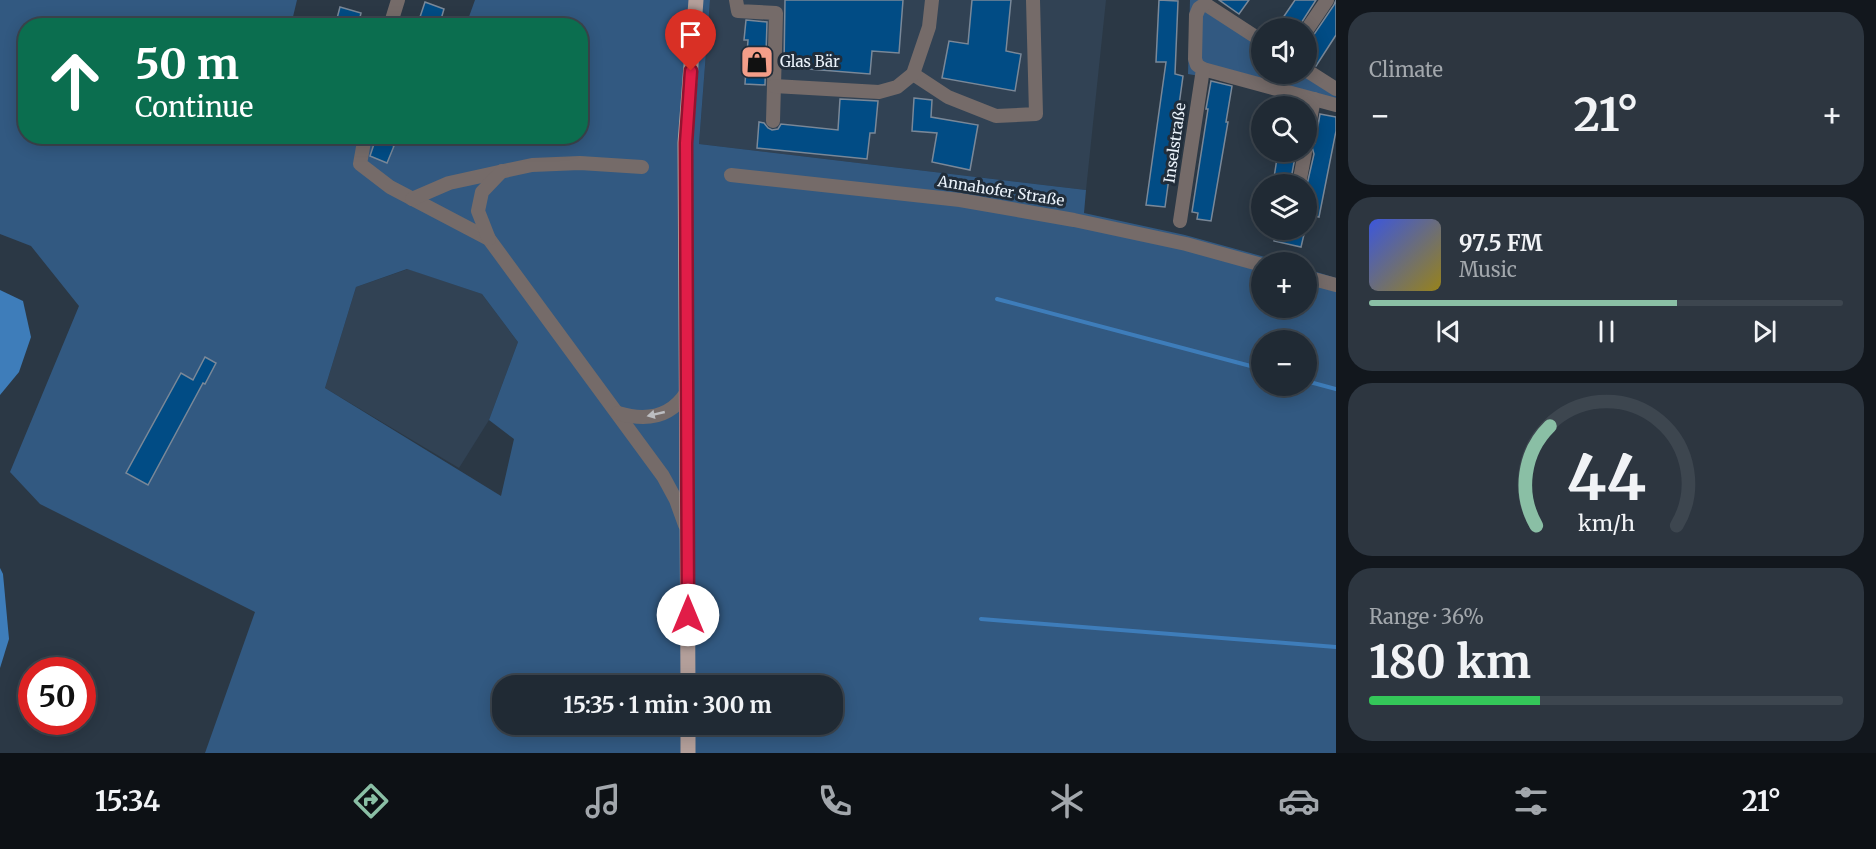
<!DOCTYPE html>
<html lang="en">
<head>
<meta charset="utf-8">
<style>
  :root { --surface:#202a34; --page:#2d3640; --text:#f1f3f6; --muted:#a2a7ac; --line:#3d464f; --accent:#8abfa5 }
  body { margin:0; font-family:Merriweather,serif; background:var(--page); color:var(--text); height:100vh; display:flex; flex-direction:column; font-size:22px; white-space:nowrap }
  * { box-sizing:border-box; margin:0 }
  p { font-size:20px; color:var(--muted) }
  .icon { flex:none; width:33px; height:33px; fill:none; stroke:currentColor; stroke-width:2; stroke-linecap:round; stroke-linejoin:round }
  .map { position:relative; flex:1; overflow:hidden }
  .sheet { display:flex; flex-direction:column; gap:12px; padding:12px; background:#12171d; width:540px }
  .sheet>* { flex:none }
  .banner { position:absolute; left:18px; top:18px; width:570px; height:126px; border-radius:24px; box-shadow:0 3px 15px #0003,0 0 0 2px var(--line); background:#0b6e4f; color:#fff; overflow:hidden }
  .tools { position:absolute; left:1251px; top:18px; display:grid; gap:12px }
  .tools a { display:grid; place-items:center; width:66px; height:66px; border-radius:50%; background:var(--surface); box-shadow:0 3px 15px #0003,0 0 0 2px var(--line); font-size:30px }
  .speed { position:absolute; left:18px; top:657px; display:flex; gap:12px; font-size:30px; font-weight:700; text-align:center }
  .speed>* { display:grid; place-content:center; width:78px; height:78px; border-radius:50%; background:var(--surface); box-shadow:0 3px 15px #0003,0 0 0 2px var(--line); line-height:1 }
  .speed .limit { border:9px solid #d22; background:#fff; color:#111 }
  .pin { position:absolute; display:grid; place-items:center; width:51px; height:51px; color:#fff; margin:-62px -26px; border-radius:50% 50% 50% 0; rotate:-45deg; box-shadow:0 0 6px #0007 }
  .pin .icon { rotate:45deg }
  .me { position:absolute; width:66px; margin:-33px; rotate:0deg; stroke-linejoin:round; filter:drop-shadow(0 0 4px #0008) }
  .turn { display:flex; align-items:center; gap:21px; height:126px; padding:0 18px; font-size:27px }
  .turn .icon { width:78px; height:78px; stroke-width:2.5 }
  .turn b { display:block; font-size:42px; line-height:51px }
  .big { font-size:45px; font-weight:700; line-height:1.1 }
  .sheet .widget { flex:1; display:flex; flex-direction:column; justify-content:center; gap:9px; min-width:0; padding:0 21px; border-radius:24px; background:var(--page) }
  .sheet .dial { align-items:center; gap:0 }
  .dial svg { height:156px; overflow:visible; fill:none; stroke:var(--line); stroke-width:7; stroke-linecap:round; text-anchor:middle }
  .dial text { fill:var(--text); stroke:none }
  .song { display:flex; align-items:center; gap:18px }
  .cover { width:72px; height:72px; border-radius:9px; background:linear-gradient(135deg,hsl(230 70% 55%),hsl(50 70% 35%)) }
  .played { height:6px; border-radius:3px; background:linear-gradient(90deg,var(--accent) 65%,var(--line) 65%) }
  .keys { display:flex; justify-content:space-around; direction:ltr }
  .heat { display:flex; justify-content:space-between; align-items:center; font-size:33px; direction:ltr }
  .charge { height:9px; border-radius:4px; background:linear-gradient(90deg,#34c759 36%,var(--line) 0) }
  .trip { position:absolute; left:492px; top:675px; width:351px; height:60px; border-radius:24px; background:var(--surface); box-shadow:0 3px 15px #0003,0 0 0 2px var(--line); font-weight:700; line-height:60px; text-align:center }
  .tabs { display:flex; height:96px; justify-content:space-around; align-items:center; background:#0d1115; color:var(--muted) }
  .tabs .icon { width:42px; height:42px }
  .tabs .active { color:var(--accent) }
  .tabs b { font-size:27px; color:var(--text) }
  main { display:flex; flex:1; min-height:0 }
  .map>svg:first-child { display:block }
  .built { fill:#314254 }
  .green { fill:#325981; fill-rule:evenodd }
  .water { fill:#3e7dba }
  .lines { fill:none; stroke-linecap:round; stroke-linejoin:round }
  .stream { stroke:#3e7dba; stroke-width:4 }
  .building { fill:#014c85; stroke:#7a8898; stroke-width:1.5 }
  .minor { stroke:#756b69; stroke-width:14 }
  .major { stroke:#b39f9a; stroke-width:15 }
  .oneway { fill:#bcbdc1 }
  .route-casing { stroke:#92132f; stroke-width:15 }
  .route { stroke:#e11d48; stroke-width:10 }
  .labels { text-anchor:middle; stroke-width:6; stroke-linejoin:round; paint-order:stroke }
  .poi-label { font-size:15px; fill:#ebf3fb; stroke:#212d3a; text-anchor:start }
  .street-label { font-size:15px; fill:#ebf3fb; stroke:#212d3a }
</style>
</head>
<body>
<main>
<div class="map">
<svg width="1336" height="753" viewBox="0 0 1336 753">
  <rect width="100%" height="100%" fill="#2b3845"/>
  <g class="built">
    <polygon points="710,0 1106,0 1086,190 699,144"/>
    <polygon points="408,269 482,294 518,342 489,420 459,468 325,388 356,287"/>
  </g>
  <g class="green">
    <path d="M0,0H297L291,25L26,26V136H580V26L466,25L475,0H710L699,144L1086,190L1084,213L1185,235L1283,262H1262V308H1306L1307,269L1336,278V753H205L255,612L40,504L10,472L79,306L31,246L0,234ZM407,269L482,294L518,342L489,420L514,439L501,496L325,388L356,287ZM1262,340H1306V386H1262ZM502,686H832V724H502Z"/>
    <polygon points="1190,0 1212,0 1213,4 1261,36 1262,74 1306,74 1336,85 1336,110 1234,82 1188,74"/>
  </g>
  <g class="water">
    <polygon points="0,290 23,301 31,337 19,372 0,395"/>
    <polygon points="0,568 3,574 9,639 0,668"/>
  </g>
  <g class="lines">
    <g class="stream">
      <polyline points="997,299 1262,369"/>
      <polyline points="1306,381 1336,389"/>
      <polyline points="981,619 1336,647"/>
    </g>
  </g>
  <g class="building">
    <polygon points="785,0 903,0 899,53 872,51 870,74 784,67"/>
    <polygon points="972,0 1011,0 1006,51 1021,54 1015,91 942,78 949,41 968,44"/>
    <polygon points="1159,0 1178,1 1175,74 1183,76 1165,207 1146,205 1166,62 1156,62"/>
    <polygon points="1219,0 1249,0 1239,14"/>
    <polygon points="1295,0 1316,0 1298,28 1276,28"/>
    <polygon points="1336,0 1336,35 1316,66 1306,60 1306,40 1313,36 1334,5"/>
    <polygon points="425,2 444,9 439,26 417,26"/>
    <polygon points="340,7 361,13 358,26 335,26"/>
    <polygon points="746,20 767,22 765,85 745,84 748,40 744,40"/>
    <polygon points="1211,81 1232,86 1226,122 1228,122 1211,221 1197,219 1198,213 1192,212 1208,109 1206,109"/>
    <polygon points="914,98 932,100 931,117 978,125 970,170 932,162 937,133 912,131"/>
    <polygon points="840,99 878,101 875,133 870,133 867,159 757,148 759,122 764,123 768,128 772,130 778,129 781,124 838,130"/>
    <polygon points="1320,114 1336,117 1336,131 1319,217 1306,214 1306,189 1314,154 1312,147 1315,143"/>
    <polygon points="376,138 394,146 387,163 370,156"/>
    <polygon points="1278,152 1296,152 1290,184 1273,184"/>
    <polygon points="1276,230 1305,230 1301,247 1274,241"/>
    <polygon points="205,357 216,363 205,384 203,383 148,485 126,473 181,373 193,380"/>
  </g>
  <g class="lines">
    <g class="minor">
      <polyline points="736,0 738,11 776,13 773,121"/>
      <polyline points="1205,4 1262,41"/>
      <polyline points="390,26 398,0"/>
      <polyline points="1306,31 1327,0"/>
      <polyline points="1203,69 1336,105"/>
      <polyline points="1306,70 1336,89"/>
      <polyline points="913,74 948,97 996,116 1036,114 1033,0"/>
      <polyline points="774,86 879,92 897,87 913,74 929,27 932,0"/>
      <polyline points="365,136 360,164 390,187 489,239 663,476 676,500 685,525"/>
      <polyline points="1306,141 1314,99"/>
      <polyline points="731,175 960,200 1074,220 1186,244 1262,265"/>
      <polyline points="1299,184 1305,152"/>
      <polyline points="412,199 449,183 532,165 580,163 642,167"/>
      <polyline points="1180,221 1203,69 1197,65 1195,59 1196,15 1199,8 1205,4"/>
      <polyline points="489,239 478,211 482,192 502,171"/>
      <polyline points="1306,277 1336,285"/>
      <path d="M618,413C645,421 670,418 686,393"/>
    </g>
    <g class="major">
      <polyline points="688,686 685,143 696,0"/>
      <polyline points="688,724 688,753"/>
    </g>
  </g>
  <defs><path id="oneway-solid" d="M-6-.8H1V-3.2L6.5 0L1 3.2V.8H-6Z" transform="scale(1.5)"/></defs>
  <use class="oneway" href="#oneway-solid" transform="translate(656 414) rotate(167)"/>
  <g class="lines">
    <g class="route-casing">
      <polyline id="route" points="688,615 686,143 691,71"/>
    </g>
    <use href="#route" class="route"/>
  </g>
  <defs>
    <g id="shop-square" transform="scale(1.725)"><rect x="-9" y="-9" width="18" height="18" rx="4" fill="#f49e89" stroke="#212d3a"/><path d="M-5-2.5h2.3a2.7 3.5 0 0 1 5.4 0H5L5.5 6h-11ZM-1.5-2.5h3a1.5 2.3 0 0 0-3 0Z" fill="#111"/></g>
  </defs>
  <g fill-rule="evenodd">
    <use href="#shop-square" x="757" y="62"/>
  </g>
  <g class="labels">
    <g class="poi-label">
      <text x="780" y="67">Glas Bär</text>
    </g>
    <g class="street-label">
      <text transform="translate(1175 143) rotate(-82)" y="5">Inselstraße</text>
      <text transform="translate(1001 191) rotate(9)" y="5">Annahofer Straße</text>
    </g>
  </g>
</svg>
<div class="tools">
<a><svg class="icon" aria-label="sound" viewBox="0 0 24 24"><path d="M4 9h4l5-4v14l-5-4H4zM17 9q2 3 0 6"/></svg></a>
<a><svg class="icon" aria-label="search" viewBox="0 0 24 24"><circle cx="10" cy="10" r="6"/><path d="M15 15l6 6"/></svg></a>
<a><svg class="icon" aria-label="layers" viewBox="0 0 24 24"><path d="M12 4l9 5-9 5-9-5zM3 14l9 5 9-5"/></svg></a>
<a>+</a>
<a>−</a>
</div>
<div class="speed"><div class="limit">50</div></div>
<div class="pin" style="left:691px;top:71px;background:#d93025"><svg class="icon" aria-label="arrive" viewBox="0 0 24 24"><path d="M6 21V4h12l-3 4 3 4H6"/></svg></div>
<svg class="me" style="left:688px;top:615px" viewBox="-20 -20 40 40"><circle r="19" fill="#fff"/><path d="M0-13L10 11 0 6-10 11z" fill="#e11d48"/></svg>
<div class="trip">15:35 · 1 min · 300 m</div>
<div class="banner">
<div class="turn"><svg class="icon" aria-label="ahead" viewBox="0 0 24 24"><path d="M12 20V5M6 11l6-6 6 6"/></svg><div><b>50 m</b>Continue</div></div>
</div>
</div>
<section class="sheet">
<div class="widget"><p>Climate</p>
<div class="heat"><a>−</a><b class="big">21°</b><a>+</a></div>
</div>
<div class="widget">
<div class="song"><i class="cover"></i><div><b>97.5 FM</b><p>Music</p></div></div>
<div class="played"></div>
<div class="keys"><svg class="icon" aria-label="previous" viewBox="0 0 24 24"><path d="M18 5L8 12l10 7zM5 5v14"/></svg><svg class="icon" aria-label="pause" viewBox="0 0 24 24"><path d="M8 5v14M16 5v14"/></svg><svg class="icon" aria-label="next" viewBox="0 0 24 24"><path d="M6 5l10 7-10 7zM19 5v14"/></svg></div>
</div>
<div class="widget dial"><svg viewBox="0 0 100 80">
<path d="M14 69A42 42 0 1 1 86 69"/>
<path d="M14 69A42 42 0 0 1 21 18" stroke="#8abfa5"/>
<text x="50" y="56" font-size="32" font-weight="700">44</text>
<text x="50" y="72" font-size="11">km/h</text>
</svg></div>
<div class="widget"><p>Range · 36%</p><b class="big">180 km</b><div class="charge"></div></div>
</section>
</main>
<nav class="tabs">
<b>15:34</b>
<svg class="icon active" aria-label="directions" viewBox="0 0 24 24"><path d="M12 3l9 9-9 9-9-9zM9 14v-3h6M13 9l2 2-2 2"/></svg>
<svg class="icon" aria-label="music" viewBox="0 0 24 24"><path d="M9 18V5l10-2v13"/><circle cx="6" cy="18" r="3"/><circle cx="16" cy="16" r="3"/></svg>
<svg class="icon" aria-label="phone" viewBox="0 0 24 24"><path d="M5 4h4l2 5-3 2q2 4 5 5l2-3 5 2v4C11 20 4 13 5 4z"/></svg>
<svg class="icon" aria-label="climate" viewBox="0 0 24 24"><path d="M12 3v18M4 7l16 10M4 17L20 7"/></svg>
<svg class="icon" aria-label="car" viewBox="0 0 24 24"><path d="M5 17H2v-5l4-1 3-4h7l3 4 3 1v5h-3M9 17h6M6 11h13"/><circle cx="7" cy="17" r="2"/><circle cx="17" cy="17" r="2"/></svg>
<svg class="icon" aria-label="filters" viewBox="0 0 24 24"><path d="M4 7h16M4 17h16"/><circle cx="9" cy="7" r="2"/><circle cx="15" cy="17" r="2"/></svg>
<b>21°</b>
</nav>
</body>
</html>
